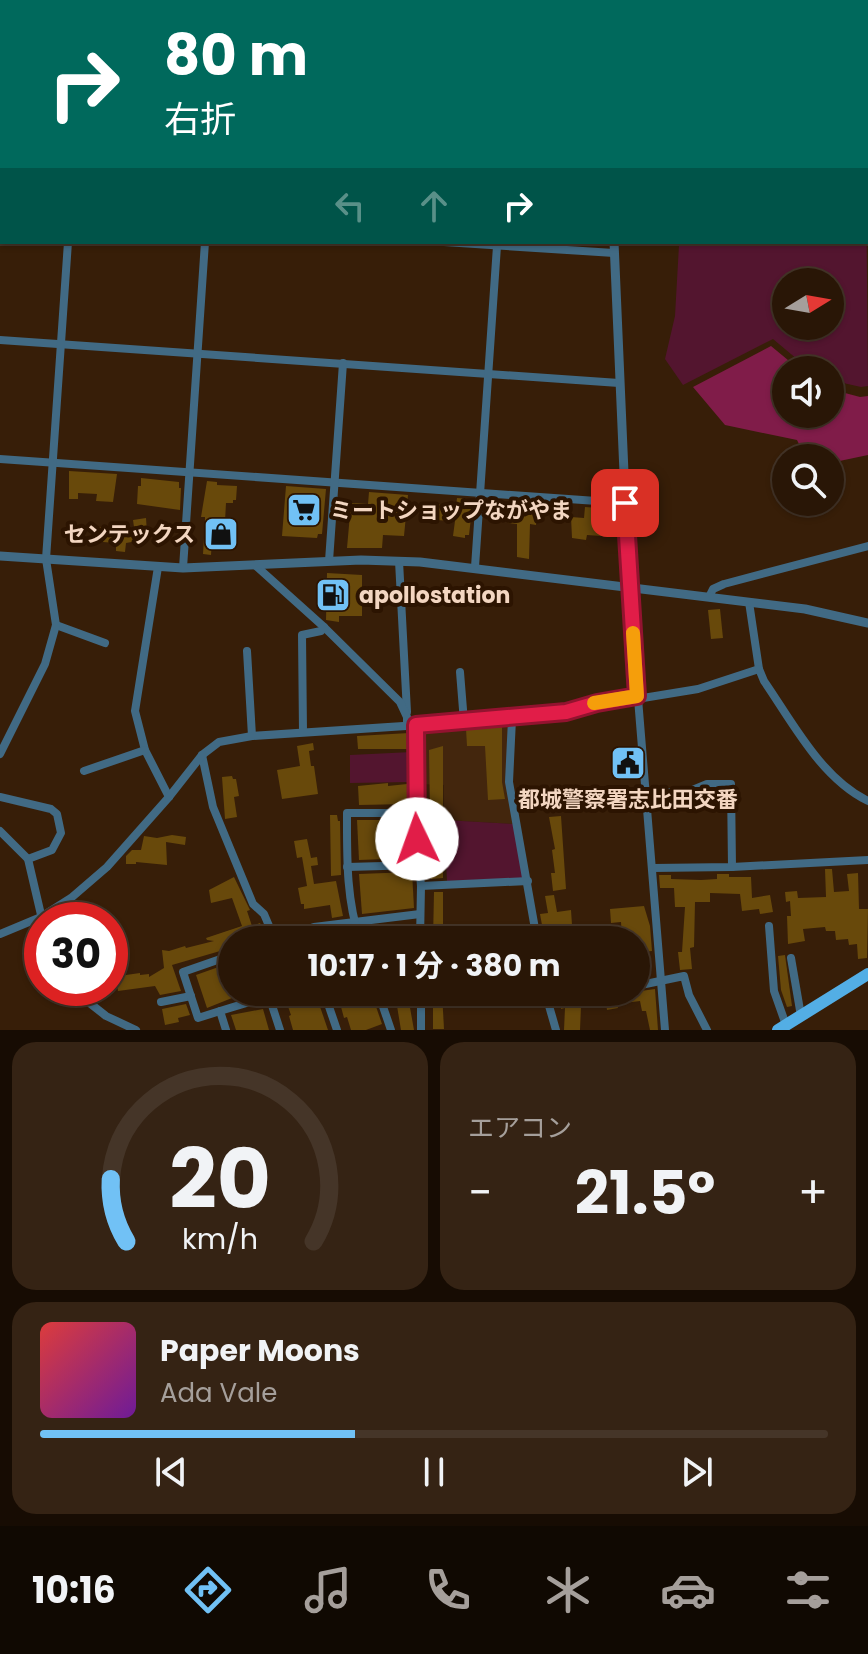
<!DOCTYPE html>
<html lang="ja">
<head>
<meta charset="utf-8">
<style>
  :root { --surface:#291606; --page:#352314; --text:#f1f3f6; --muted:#a59f9b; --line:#453528; --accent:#71c1f5 }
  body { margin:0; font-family:Poppins,"Noto Sans JP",sans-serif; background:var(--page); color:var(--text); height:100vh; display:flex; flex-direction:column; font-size:30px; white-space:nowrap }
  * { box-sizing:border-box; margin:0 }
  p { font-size:26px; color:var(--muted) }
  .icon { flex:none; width:44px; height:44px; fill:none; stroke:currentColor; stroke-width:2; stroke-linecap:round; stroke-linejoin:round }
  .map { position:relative; height:1030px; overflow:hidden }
  .side { display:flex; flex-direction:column; gap:12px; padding:12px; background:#170c03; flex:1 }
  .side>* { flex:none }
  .top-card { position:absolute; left:0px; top:0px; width:868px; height:244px; box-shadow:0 2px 6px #0004,0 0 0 2px var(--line); background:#00695c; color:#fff; overflow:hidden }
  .needle { width:52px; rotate:79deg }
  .buttons { position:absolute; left:772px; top:268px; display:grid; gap:16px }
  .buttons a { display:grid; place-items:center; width:72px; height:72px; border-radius:50%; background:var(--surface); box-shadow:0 2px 6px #0004,0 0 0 2px var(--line); font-size:40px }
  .speed { position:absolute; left:24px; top:902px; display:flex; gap:16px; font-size:40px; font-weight:700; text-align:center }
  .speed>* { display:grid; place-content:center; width:104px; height:104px; border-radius:50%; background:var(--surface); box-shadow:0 2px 6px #0004,0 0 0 2px var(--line); line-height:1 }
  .speed .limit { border:12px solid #d22; background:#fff; color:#111 }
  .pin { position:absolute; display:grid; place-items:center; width:68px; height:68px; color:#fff; margin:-34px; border-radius:16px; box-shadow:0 4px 12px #0006 }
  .me { position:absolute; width:88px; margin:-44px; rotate:357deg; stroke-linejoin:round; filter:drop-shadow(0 0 6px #0008) }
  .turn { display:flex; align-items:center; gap:28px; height:168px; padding:0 32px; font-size:36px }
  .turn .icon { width:104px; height:104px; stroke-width:2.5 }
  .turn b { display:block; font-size:56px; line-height:68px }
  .lanes { display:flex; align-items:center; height:76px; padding:0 32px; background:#0003; justify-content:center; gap:40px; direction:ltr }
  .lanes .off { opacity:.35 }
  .big { font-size:60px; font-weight:700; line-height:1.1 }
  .side .card { flex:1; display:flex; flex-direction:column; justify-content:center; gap:12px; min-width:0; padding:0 28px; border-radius:24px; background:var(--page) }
  .side .dial { align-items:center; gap:0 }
  .dial svg { height:208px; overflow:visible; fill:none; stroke:var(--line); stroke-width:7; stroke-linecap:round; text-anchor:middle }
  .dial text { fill:var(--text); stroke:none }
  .song { display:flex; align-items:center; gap:24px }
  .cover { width:96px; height:96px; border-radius:12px; background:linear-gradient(135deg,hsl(0 70% 55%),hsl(280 70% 35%)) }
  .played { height:8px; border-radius:4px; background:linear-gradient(90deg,var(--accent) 40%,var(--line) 40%) }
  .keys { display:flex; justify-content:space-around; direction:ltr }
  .heat { display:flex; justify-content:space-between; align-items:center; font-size:44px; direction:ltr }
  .side .tiles { flex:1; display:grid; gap:12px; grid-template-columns:1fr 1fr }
  .card:last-child { grid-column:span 2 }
  .trip { position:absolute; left:218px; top:926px; width:432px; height:80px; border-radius:40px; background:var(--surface); box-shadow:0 2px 6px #0004,0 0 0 2px var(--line); font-weight:700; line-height:80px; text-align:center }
  .dock { display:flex; height:128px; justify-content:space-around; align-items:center; background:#100902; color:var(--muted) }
  .dock .icon { width:56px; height:56px }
  .dock .on { color:var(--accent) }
  .dock b { font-size:36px; color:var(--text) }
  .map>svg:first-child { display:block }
  .built { fill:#43260d }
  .green { fill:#53152f; fill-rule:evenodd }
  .forest { fill:#801c49 }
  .building { fill:#68490b }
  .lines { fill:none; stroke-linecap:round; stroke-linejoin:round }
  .minor { stroke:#416a84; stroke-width:8 }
  .tertiary { stroke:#416a84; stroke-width:9 }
  .primary { stroke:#53aee5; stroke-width:12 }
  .route-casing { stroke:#92132f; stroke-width:20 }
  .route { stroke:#e11d48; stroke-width:14 }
  .slow { stroke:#f59e0b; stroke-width:14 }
  .labels { text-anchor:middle; stroke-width:8; stroke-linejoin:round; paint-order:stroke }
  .poi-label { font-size:22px; font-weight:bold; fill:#f3d6c1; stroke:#2c1401; text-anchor:start }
</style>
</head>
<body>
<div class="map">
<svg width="868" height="1030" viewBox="0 0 868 1030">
  <rect width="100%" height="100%" fill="#371e08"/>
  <polygon class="built" points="508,722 507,785 514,824 444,820 444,785 419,784 421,727"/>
  <g class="green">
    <path d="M866,169L868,386L861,387L830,380V370H810L773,339L683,385L665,359L675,316L679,245L688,242H866ZM786,282H830V326H786Z"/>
    <polygon points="412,752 410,782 350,783 350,755"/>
    <polygon points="444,820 514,824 525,876 522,878 447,881"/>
  </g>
  <polygon class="forest" points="771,346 800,370 786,370 786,414 830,414 830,389 860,397 868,396 868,455 830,463 830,458 806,458 797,440 725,425 693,387"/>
  <g class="building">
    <polygon points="69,471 117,474 113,502 96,501 97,494 78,493 78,499 69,499"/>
    <polygon points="141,478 179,482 179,488 181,488 180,510 137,504 138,486 141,486"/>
    <polygon points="207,481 217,482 217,485 237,486 236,500 233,500 233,503 226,503 224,540 212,539 211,555 203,554 205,522 205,517 201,517"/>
    <polygon points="286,486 326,489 322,534 318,534 317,538 282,536"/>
    <polygon points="369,492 408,495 404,536 383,535 382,548 347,548 351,503 368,504"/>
    <polygon points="457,498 470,499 468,509 472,509 469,535 465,535 465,538 453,536 455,521 435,520 436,504 456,506"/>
    <polygon points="491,501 527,506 527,503 538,504 536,525 530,524 529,559 517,557 517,524 508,523 508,517 490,515"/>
    <polygon points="585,507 614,509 613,524 602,523 601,536 587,535 586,540 572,538 571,517 584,518"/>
    <polygon points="146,518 147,533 142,535 149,535 149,539 126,543 125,552 116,551 116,543 103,542 104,536 94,535 95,527 111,528 110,533 135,534 133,520"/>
    <polygon points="327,573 362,575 362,616 339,616 339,622 326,620"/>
    <polygon points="720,609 723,638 711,639 708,610"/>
    <polygon points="502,727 502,782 505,799 488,800 485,746 467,746 466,729"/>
    <polygon points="409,733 409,749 358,749 357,736"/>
    <polygon points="313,743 314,750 309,751 311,766 314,766 318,794 282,799 277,770 300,766 297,746"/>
    <polygon points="443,746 443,878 431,879 429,750"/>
    <polygon points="232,776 233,779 236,779 239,796 234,797 237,817 225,819 222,777"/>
    <polygon points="388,783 388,786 407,784 408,804 359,805 358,786"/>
    <polygon points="330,815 337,815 338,821 340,821 341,875 331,876"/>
    <polygon points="561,816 566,889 553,891 551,873 555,873 552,850 555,849 549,817"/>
    <polygon points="357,820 409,820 412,858 359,860"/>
    <polygon points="172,835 186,837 185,845 166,842 167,865 136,862 136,864 126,864 126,856 132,850 141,850 144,836 157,838"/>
    <polygon points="307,839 311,858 317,857 318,865 311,866 314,884 336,881 343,916 332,918 330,905 304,909 304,904 301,904 298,888 307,886 302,857 297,858 294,841"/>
    <polygon points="825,869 832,869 834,892 849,891 847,874 858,873 859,909 868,909 867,958 858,959 857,944 849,945 848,939 836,940 835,931 826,931 825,927 803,929 805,941 788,944 787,916 791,916 790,901 786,902 785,892 797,891 798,898 826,897"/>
    <polygon points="412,872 414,908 362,914 359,874"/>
    <polygon points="717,874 729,874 729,877 751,877 752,898 770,895 773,912 760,914 759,909 742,911 740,894 710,893 710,902 695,902 694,947 690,948 692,969 680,970 678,952 682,952 685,907 675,907 674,888 660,888 659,875 671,875 671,879 701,880 717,879"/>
    <polygon points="234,877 250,910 247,911 252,926 260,923 266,936 255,940 225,940 227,949 172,965 181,991 160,995 155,986 118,991 116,980 119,976 140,973 140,975 149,974 149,977 164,968 162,950 169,951 185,946 186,948 214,941 207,940 206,938 242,926 232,898 211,903 209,890"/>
    <polygon points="434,892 443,892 443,940 433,940"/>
    <polygon points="554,895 557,912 571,910 573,940 557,940 555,924 542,925 540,914 548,913 545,896"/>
    <polygon points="644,906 650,926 652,951 641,952 640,938 622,939 621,922 611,923 610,909"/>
    <polygon points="785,955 792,1006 787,1007 781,990 778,956"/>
    <polygon points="227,964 232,981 232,998 207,1008 196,975"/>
    <polygon points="655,989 658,1030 650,1030 646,1011 642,1011 640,1001 617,1004 618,1008 607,1010 605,996"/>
    <polygon points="283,992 315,992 328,1030 293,1030 289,1016 291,1015"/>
    <polygon points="337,992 371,992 382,1024 366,1030 351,1030 347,1017 344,1018"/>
    <polygon points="389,992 404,992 406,1002 409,1002 414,1030 401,1030 396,1000 391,1001"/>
    <polygon points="442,992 444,1029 433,1029 433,993"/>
    <polygon points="586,1001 587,1005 581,1006 580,1030 564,1030 565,1008 561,1009 561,1005"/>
    <polygon points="186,1004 190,1015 178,1018 179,1022 165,1025 162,1009"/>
    <polygon points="263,1009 269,1030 236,1030 231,1015"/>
  </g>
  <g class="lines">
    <g class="minor">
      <polyline points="0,71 2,68"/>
      <polyline points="0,212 2,212"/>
      <polyline points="444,242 614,253"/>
      <polyline points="0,340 619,383"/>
      <polyline points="0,459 625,503"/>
      <polyline points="329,561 343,363"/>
      <polyline points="399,561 407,712"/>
      <polyline points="256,566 324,627 400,702 407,717 407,726"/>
      <polyline points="158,567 135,711 145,750 169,797"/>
      <polyline points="475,567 497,246"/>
      <polyline points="183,568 205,242"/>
      <polyline points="629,588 665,1030"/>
      <polyline points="709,597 713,589 724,584 868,546"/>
      <path d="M749,602L759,669L764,681C793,723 821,778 868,801"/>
      <polyline points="56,625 105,643"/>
      <polyline points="247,651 252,736"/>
      <polyline points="460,672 464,722"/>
      <polyline points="512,719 509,782 537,940"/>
      <polyline points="416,725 415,813 421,886 420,940"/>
      <polyline points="303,732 302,635 321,631 324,627"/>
      <polyline points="0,754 45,664 56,625 46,559 68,242"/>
      <polyline points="202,755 213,807 253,904 264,914 275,940"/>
      <polyline points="84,771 145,750"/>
      <polyline points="645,794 690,791 707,784 731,784 732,867"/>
      <polyline points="0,797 51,809 57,814 61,833 52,850 28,859"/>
      <polyline points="0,831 28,859 42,919"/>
      <polyline points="347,867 419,865"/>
      <polyline points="653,868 732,867 868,860"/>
      <polyline points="421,886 528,881"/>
      <polyline points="769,926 774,991 786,1025"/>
      <polyline points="0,934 41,917 71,898 107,867 169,797 202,755 219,742 252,736 512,719 566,712 597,703 637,696 643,698 698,689 759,669"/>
      <polyline points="275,940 314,927 420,914"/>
      <path d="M360,940C346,899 347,856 347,813H415"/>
      <polyline points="791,958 801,1016"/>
      <polyline points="636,986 684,976 689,995 707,1030"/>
      <polyline points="78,988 87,1001 106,1016 136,1030"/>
      <polyline points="324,992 337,1030"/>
      <polyline points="378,992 391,1030"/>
      <polyline points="421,992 421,1030"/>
      <polyline points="545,992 556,1030"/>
      <polyline points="268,993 280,1030"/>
      <polyline points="547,1000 598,992"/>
      <polyline points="161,1002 191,996"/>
      <polyline points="220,1011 198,1018 183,972 232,955"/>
      <polyline points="226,1030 220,1011 269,996"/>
    </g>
    <g class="tertiary">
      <polyline points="43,0 46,2"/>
      <polyline points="607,2 607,0"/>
      <polyline points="614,242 629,588"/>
      <polyline points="0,556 183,568 361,560 420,562 805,609 868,623"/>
    </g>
    <polyline class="primary" points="778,1030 868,974"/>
  </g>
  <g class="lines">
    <g class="route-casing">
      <polyline id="route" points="417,839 416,725 566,712 597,703 637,696 625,503"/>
    </g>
    <use href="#route" class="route"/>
    <polyline class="slow" points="594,703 637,696 633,633"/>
  </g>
  <defs>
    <g id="supermarket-square" transform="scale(1.8)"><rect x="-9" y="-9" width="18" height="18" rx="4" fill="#71c1f5" stroke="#2c1401"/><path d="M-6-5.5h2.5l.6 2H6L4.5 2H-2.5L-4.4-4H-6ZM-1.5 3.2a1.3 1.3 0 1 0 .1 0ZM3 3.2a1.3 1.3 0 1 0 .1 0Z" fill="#111"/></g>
    <g id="shop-square" transform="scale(1.8)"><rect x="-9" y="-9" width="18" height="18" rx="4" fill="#71c1f5" stroke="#2c1401"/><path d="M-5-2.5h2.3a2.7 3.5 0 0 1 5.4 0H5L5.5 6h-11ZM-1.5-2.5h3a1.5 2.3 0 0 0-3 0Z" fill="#111"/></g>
    <g id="fuel-square" transform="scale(1.8)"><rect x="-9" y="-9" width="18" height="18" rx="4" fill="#71c1f5" stroke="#2c1401"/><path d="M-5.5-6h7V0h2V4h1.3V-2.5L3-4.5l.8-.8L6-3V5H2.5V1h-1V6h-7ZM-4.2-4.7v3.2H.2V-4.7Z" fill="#111"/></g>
    <g id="civic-square" transform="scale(1.8)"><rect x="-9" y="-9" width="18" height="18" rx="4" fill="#71c1f5" stroke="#2c1401"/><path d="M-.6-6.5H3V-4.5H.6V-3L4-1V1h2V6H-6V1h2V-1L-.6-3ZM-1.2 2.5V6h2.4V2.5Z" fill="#111"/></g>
  </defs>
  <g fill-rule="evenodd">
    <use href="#supermarket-square" x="304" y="510"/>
    <use href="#shop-square" x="221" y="534"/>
    <use href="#fuel-square" x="333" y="595"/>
    <use href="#civic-square" x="628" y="763"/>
  </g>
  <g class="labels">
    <g class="poi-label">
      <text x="330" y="518">ミートショップながやま</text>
      <text x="195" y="542" text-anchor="end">センテックス</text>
      <text x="359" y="603">apollostation</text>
      <text x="628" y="807" text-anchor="middle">都城警察署志比田交番</text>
    </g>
  </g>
</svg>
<div class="buttons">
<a><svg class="needle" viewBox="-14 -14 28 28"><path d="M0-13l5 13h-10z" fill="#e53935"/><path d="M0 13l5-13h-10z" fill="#a59f9b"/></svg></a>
<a><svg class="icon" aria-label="sound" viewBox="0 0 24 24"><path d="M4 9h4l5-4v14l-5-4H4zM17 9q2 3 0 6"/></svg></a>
<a><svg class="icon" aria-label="search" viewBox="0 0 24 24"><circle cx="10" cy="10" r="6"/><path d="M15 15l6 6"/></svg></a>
</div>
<div class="speed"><div class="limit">30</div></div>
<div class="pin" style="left:625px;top:503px;background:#d93025"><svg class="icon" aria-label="arrive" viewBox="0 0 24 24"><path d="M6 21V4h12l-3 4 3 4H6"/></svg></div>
<svg class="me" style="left:417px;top:839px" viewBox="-20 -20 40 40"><circle r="19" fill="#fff"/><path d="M0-13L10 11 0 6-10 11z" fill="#e11d48"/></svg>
<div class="trip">10:17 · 1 分 · 380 m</div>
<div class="top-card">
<div class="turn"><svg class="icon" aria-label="right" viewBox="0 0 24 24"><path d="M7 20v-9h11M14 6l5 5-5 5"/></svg><div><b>80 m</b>右折</div></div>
<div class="lanes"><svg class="icon off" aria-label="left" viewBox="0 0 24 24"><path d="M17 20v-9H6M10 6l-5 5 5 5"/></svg><svg class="icon off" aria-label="ahead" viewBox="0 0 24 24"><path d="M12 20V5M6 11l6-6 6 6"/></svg><svg class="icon" aria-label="right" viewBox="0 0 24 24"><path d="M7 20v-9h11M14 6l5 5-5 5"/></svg></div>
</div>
</div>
<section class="side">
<div class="tiles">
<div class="card dial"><svg viewBox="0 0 100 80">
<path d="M14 69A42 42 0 1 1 86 69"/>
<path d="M14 69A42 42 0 0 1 8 45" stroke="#71c1f5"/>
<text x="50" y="56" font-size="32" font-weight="700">20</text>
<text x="50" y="72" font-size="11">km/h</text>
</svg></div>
<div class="card"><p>エアコン</p>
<div class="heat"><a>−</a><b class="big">21.5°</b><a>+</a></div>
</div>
<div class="card">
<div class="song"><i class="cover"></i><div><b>Paper Moons</b><p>Ada Vale</p></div></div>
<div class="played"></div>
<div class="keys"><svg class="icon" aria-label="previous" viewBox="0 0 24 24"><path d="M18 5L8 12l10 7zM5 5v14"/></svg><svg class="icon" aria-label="pause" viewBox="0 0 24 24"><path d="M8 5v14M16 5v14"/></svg><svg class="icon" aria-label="next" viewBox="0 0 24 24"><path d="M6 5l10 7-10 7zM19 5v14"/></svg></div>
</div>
</div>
</section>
<nav class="dock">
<b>10:16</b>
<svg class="icon on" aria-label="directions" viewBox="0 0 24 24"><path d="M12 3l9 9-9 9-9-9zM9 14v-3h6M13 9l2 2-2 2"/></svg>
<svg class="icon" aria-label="music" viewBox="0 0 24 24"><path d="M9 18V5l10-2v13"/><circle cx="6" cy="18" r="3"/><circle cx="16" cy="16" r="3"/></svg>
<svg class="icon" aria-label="phone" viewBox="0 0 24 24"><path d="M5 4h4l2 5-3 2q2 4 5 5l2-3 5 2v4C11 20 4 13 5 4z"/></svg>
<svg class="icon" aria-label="climate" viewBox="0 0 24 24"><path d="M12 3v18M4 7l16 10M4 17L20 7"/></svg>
<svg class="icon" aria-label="car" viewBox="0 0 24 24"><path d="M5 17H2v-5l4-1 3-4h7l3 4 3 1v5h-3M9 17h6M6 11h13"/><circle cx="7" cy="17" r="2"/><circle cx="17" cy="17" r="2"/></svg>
<svg class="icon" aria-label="filters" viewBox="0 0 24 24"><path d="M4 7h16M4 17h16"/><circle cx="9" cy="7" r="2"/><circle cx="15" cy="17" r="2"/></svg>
</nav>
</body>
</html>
